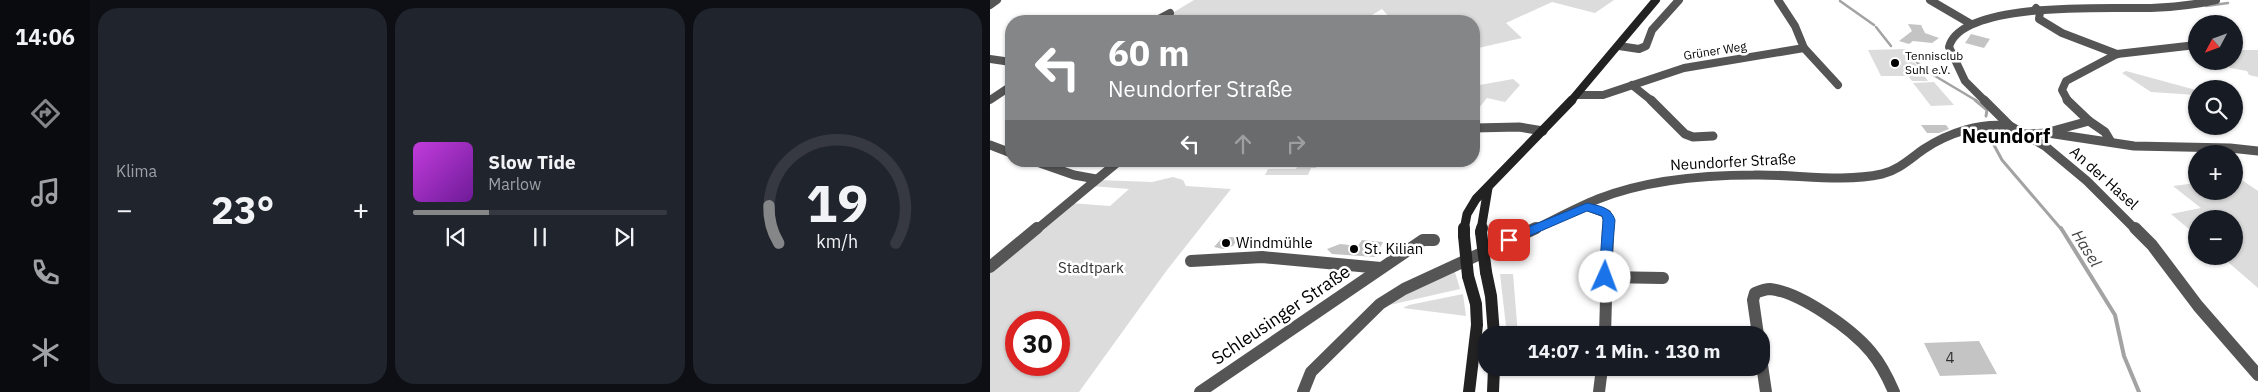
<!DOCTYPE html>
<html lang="de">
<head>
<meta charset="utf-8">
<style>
  :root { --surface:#171b24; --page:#20242c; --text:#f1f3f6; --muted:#9ea1a6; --line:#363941; --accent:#858687 }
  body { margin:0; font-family:"IBM Plex Sans",sans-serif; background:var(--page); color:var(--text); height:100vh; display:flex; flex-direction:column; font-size:19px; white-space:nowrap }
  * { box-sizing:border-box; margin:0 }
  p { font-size:16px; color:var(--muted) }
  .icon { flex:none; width:28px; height:28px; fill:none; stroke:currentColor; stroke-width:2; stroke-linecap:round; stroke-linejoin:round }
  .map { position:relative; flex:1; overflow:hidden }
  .details { display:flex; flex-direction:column; gap:8px; padding:8px; background:#0d0f14; width:900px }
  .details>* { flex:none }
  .top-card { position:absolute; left:15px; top:15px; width:475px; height:152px; border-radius:20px; box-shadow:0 1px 4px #0004; background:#858687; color:#fff; overflow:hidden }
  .needle { width:32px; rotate:229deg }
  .controls { position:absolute; left:1198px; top:15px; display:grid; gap:10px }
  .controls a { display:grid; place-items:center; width:55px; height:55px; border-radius:50%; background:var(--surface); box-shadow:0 1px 4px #0004; font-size:25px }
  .speed { position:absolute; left:15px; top:311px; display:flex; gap:10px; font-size:25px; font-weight:700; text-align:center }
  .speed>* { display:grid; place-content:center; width:65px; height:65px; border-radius:50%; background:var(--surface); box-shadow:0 1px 4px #0004; line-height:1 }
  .speed .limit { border:8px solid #d22; background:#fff; color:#111 }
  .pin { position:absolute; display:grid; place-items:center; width:42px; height:42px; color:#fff; margin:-21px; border-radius:10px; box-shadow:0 2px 8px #0006 }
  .me { position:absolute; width:55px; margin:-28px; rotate:2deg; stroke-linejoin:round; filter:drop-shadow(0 0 4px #0008) }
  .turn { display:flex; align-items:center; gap:18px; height:105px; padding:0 20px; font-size:22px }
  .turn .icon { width:65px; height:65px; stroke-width:2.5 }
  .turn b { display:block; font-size:35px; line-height:42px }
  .lanes { display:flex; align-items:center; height:48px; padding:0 20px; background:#0003; justify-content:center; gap:25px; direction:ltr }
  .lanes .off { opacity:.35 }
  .big { font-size:38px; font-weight:700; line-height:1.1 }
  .details .widget { flex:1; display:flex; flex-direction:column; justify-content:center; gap:8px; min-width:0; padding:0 18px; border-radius:20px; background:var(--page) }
  .details .dial { align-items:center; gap:0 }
  .dial svg { height:130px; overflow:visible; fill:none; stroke:var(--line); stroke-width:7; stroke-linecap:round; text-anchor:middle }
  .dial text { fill:var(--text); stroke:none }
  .song { display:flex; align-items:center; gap:15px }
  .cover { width:60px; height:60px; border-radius:8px; background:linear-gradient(135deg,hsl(290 70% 55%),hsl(280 70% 35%)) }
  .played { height:5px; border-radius:2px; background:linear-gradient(90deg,var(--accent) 30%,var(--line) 30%) }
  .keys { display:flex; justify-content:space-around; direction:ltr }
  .heat { display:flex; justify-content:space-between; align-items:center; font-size:28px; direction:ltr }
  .details .tiles { flex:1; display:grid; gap:8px; grid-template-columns:repeat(3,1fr) }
  .trip { position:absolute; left:488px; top:326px; width:292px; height:50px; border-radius:20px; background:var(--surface); box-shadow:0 1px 4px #0004; font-weight:700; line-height:50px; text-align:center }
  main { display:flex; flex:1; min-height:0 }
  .tab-bar { display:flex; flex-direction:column; width:90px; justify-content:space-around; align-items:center; background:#090b0e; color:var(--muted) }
  .tab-bar .icon { width:35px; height:35px }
  .tab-bar .current { color:var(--accent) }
  .tab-bar b { font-size:22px; color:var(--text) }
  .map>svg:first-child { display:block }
  .green { fill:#dcdcdc; fill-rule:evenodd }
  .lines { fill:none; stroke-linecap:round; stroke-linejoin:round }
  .stream-far2 { stroke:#a3a3a3; stroke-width:2.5 }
  .stream-far1 { stroke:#a3a3a3; stroke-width:3 }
  .stream { stroke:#a3a3a3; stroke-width:4 }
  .building { fill:#c4c4c4 }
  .street-far2 { stroke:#555; stroke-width:8 }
  .street-far1 { stroke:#555; stroke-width:9 }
  .street { stroke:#555; stroke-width:12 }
  .secondary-far2 { stroke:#222; stroke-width:8 }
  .secondary-far1 { stroke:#222; stroke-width:9 }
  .secondary { stroke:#222; stroke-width:12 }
  .secondary-bridge { stroke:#222; stroke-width:12 }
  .route { fill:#1a73e8; stroke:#114b97 }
  .poi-dot { fill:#000; stroke:#fff; stroke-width:2 }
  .labels { text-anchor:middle; stroke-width:5; stroke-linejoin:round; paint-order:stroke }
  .far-street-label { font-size:12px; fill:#000; stroke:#fff }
  .far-poi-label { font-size:12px; fill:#000; stroke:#fff; text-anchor:start }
  .street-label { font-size:15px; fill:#000; stroke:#fff }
  .poi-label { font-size:15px; fill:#000; stroke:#fff; text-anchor:start }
  .park-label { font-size:15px; fill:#333; stroke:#fff }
  .near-number-label { font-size:15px; fill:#313131 }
  .water-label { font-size:16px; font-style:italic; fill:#444; stroke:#fff }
  .near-street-label { font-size:18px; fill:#000; stroke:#fff }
  .district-label { font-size:20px; font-weight:bold; fill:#000; stroke:#fff }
</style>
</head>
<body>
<main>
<nav class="tab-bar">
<b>14:06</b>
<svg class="icon current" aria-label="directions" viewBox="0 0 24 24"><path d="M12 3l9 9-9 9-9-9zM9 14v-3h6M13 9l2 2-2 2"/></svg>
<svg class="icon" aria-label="music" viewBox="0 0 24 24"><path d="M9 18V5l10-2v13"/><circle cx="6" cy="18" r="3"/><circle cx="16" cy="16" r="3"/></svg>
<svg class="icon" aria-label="phone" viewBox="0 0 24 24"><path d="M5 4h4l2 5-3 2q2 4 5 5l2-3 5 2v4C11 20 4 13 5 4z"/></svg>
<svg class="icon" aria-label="climate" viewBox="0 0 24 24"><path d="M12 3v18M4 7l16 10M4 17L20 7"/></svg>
</nav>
<section class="details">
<div class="tiles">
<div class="widget"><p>Klima</p>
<div class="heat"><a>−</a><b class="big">23°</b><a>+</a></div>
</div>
<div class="widget">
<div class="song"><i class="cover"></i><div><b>Slow Tide</b><p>Marlow</p></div></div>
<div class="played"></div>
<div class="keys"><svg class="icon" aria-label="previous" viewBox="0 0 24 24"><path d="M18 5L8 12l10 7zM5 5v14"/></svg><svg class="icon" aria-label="pause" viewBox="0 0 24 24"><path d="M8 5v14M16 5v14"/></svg><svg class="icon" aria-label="next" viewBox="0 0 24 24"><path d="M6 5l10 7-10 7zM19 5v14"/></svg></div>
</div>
<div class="widget dial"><svg viewBox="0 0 100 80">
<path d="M14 69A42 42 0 1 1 86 69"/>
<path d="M14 69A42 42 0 0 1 8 46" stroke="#858687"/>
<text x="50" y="56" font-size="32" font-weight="700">19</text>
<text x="50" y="72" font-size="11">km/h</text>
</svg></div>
</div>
</section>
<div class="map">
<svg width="1268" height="392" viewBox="0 0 1268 392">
  <rect width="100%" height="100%" fill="#fff"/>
  <g class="green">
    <polygon points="204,0 624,0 605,13 562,2 516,23 532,38 484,49 484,21 403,21 392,9 377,18 362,21 169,21"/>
    <polygon points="915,49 938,81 922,81 918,76 891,76 878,50"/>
    <polygon points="1244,50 1268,50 1268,77 1259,75 1257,71 1240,68 1236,61 1244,61"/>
    <polygon points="1136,71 1206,90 1206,95 1161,92 1132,73"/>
    <polygon points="523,79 530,85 515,102 497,98 488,109 484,109 484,86"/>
    <polygon points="944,82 964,105 941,106 923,83"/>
    <polygon points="310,161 331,161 326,168 321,168 318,175 275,175 278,169 306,169"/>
    <path d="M183,177L193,180L196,186L241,189L177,270L89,392H0V270L80,203L120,206L139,189L101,186L108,180L162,182ZM26,322H69V365H26Z"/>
    <polygon points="1244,178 1249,178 1268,191 1268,288 1231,256 1244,256 1244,219 1206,219 1206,235 1181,214 1211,208 1183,186 1206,183 1206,191 1244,191"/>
    <polygon points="464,269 470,289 395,306"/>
    <polygon points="510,274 523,274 528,335 517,335"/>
    <polygon points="473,294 476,316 413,308 419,305"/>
  </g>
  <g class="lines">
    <g class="stream-far2">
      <polyline points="850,1 884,25"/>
      <polyline points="1216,6 1238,3"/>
      <polyline points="886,27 901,46"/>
      <polyline points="917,52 935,70 987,101"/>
    </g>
    <g class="stream-far1">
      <polyline points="985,100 997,110 996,116"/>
      <polyline points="997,132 1012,160 1072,230"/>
    </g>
    <polyline class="stream" points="1071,228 1125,315 1134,356 1149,392"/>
  </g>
  <g class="building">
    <polygon points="918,24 931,25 935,33 949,38 942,43 923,41 919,44 909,41 922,31"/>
    <polygon points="981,34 1000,39 994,48 975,43"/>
    <polygon points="931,125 956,125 959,129 949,133 937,133"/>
    <polygon points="241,237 248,238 243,246 233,249 224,247 231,239"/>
    <polygon points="372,240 393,242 385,257 342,254 337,249 350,244 368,246"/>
    <polygon points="989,341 1007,374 950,376 934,343"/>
  </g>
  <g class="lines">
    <g class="street-far2">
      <polyline points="940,0 981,24"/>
      <polyline points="0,5 7,0"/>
      <polyline points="1046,8 1050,12 1049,19 1072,33 1127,54"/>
      <polyline points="165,21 180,13"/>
      <polyline points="629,46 649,49 656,46 662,30 689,0"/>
      <polyline points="814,48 848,85"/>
      <polyline points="0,59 21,62"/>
      <polyline points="642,85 662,101"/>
      <polyline points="587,95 613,95 694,68 814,48 805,26 788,0"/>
      <polyline points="0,100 21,86"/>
      <path d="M995,101L975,81L959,47C971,0 1122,9 1161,8C1183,7 1205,5 1226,0"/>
      <polyline points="1078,101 1072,90 1076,81 1127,54 1206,45"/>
    </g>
    <g class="street-far1">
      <polyline points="661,100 695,134 703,137 723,136"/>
      <polyline points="994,100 1020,126 1055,146 1097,181 1146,230"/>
      <polyline points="1077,100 1099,121"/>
      <polyline points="484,128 529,127 553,131"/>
      <polyline points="1059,132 1099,121 1115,132 1121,142"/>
      <polyline points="1036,134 1058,133 1144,146 1240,148 1268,151"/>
      <polyline points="0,145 21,153"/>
      <polyline points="44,161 84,175 106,179"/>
      <polyline points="597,206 617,214 618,230"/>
      <polyline points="46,230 129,161"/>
      <path d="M543,230C564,220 586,208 608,199C656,180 713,175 764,175C806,174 851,183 892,174C909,170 921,158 934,149C958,133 991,122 1020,126"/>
    </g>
    <g class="street">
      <polyline points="1145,228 1162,245 1208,306 1268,375"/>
      <polyline points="201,261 272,257 391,268"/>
      <polyline points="0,267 47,228"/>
      <polyline points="615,277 673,278"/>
      <polyline points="615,335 618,228"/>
      <path d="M768,335L763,300L765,293C770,291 775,289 780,289C810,292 862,329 881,352C891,364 898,378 904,392"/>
      <polyline points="771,358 776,392"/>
      <polyline points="210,392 433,240 444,240"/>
      <polyline points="313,392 321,372 390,304 414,289 546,228"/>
      <polyline points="609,392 612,368"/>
    </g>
    <polyline class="secondary-far2" points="581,101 666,0"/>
    <g class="secondary-far1">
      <polyline points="474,230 477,214 486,199 582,100"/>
      <polyline points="491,230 498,188"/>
    </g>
    <g class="secondary">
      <polyline points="491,232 492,228"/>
      <polyline points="474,236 474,228"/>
      <polyline points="496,272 501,296 504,335"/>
      <polyline points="478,276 486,304 487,325 479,392"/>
      <polyline points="503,392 504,368"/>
    </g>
    <g class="secondary-bridge">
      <polyline points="491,232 496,272"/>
      <polyline points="474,236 478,276"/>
    </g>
  </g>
  <path class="route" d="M597,203C609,206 621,207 625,220L620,280H611L609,277L613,220L612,216L597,211L523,243H514L512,240L514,237Z"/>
  <g class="poi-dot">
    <circle cx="905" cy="63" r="5"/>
    <circle cx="236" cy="243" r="5"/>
    <circle cx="364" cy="249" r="5"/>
  </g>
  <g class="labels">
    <g class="far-street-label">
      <text transform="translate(725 51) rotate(-9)" y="4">Grüner Weg</text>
    </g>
    <g class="far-poi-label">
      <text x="915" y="60">Tennisclub<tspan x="915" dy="14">Suhl e.V.</tspan></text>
    </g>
    <g class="street-label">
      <text transform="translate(743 162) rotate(-3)" y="5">Neundorfer Straße</text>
      <text transform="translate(1114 178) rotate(42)" y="5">An der Hasel</text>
    </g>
    <g class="poi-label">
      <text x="246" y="248">Windmühle</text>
      <text x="374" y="254">St. Kilian</text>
    </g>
    <g class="park-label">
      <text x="101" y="273">Stadtpark</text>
    </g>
    <g class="near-number-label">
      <text x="960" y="363">4</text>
    </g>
    <g class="water-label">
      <text transform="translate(1097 248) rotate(58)" y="6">Hasel</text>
    </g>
    <g class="near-street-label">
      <text transform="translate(291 315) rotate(-34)" y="6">Schleusinger Straße</text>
    </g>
    <g class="district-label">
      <text x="1016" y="143">Neundorf</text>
    </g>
  </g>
</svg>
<div class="controls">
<a><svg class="needle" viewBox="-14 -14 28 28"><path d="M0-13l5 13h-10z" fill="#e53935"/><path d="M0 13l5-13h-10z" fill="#9ea1a6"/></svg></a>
<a><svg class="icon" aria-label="search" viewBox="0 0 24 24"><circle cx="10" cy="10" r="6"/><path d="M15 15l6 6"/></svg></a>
<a>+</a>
<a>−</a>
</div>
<div class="speed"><div class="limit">30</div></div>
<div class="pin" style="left:519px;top:240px;background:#d93025"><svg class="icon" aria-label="arrive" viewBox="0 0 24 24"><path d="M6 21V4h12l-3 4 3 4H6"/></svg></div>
<svg class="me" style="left:615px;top:277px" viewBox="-20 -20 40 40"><circle r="19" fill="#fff"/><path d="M0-13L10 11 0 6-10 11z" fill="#1a73e8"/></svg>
<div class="trip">14:07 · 1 Min. · 130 m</div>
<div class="top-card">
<div class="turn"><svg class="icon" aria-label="left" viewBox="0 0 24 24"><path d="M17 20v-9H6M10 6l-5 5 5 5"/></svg><div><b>60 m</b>Neundorfer Straße</div></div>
<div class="lanes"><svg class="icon" aria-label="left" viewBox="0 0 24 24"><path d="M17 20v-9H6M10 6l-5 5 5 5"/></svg><svg class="icon off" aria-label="ahead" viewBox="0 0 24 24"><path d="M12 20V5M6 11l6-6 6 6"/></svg><svg class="icon off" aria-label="right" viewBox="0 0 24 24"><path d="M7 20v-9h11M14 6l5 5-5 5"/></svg></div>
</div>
</div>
</main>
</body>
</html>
